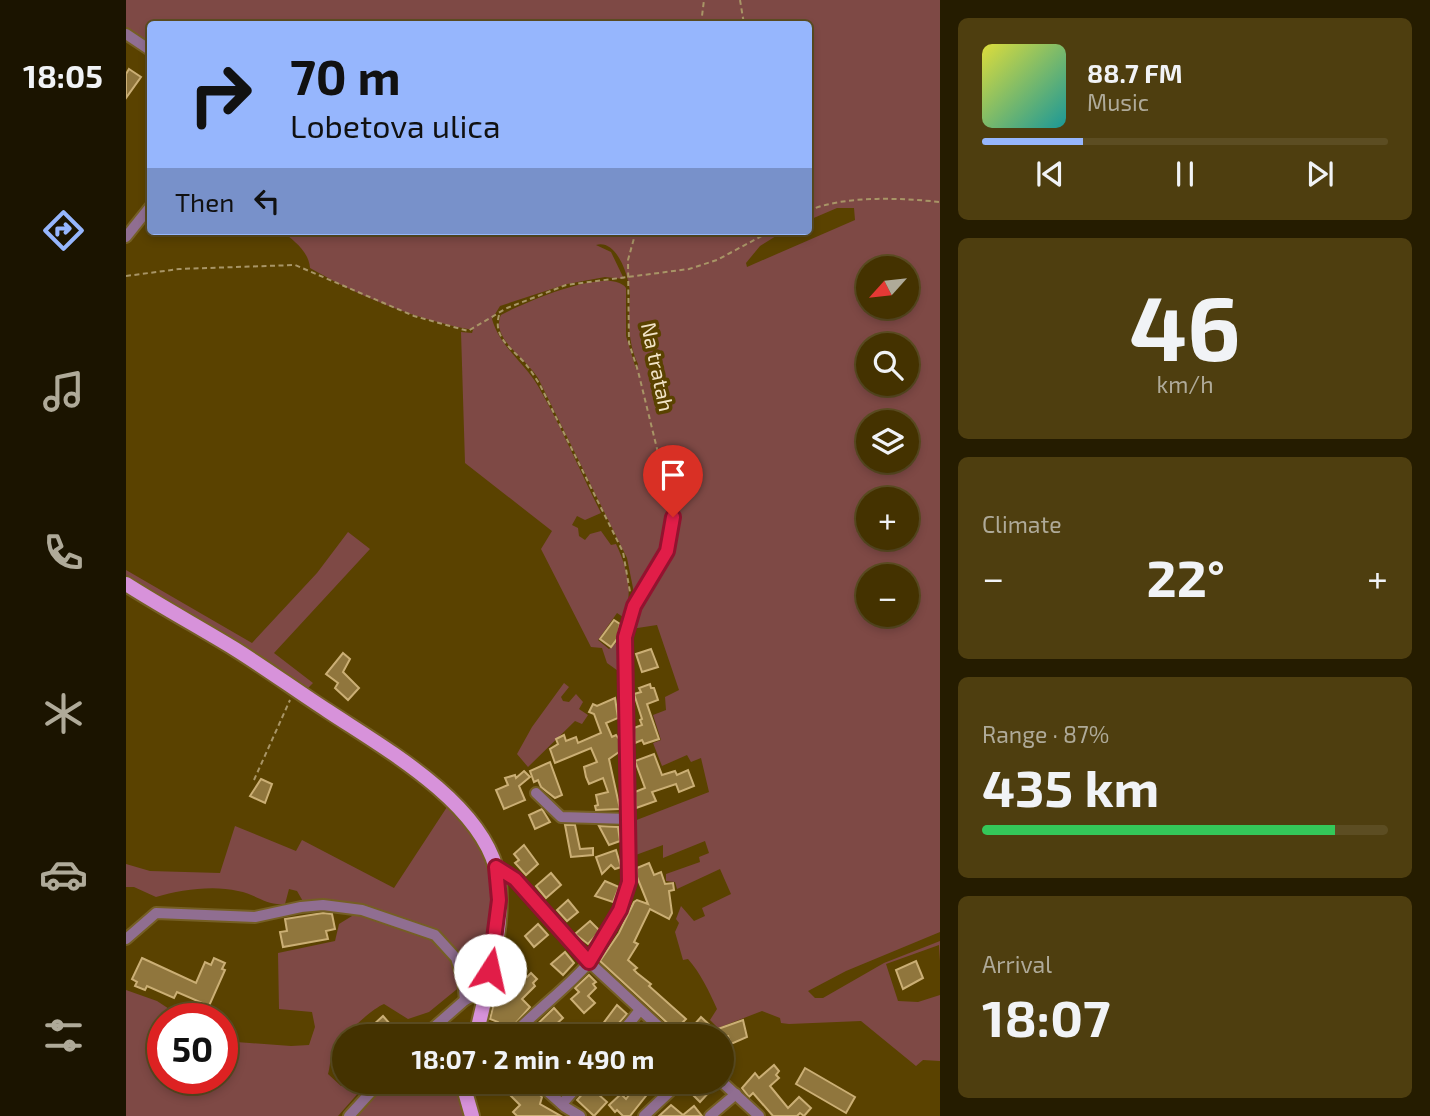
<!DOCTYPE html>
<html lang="en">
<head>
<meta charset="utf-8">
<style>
  :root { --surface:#443200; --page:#4e3e0f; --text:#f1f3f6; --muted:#afaa99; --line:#5c4d22; --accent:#96b6fd }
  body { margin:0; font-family:"Exo 2",sans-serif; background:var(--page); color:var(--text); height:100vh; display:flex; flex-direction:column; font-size:26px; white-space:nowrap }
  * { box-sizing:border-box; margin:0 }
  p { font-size:23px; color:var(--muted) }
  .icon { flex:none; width:38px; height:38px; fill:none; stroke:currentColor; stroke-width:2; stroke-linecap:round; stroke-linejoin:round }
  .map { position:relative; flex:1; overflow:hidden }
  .panel { display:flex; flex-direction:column; gap:18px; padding:18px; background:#251c00; width:490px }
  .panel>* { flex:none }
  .top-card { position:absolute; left:21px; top:21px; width:665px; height:214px; border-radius:7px; box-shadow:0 4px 10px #0003,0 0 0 2px var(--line); background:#96b6fd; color:#111; overflow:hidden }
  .needle { width:46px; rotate:243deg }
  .buttons { position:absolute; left:730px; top:256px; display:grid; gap:14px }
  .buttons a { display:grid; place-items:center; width:63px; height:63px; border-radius:50%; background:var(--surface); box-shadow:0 4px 10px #0003,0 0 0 2px var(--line); font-size:35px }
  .speed { position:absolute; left:21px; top:1003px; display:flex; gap:14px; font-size:35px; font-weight:700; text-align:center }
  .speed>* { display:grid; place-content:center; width:91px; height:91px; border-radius:50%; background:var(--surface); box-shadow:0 4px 10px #0003,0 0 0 2px var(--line); line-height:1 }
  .speed .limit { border:10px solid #d22; background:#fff; color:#111 }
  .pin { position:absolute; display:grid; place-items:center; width:60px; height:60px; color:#fff; margin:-72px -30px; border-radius:50% 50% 50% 0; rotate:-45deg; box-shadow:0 0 7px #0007 }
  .pin .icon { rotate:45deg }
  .me { position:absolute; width:77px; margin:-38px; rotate:10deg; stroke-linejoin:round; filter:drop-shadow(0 0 5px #0008) }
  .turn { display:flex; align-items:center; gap:24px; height:147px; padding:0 28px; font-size:32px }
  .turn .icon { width:91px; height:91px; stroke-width:2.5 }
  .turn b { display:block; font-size:49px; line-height:60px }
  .then { display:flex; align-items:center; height:66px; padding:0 28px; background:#0003; gap:14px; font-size:26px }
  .big { font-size:52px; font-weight:700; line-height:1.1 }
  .panel .widget { flex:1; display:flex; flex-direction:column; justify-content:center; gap:10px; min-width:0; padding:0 24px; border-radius:10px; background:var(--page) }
  .panel .dial { align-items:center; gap:0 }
  .dial b { font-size:91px; line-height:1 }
  .song { display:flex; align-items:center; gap:21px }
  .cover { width:84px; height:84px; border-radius:10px; background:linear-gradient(135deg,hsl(60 70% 55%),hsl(180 70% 35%)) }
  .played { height:7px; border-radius:4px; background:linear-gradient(90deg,var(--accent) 25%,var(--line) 25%) }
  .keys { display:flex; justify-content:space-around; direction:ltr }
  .heat { display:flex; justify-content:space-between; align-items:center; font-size:38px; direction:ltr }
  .charge { height:10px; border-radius:5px; background:linear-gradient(90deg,#34c759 87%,var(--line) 0) }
  .trip { position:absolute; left:206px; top:1024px; width:402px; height:70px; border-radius:35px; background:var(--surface); box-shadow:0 4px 10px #0003,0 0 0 2px var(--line); font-weight:700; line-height:70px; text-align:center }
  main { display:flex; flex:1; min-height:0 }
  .tab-bar { display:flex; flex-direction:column; width:126px; justify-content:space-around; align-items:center; background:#1b1400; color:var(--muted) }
  .tab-bar .icon { width:49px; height:49px }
  .tab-bar .on { color:var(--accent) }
  .tab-bar b { font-size:32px; color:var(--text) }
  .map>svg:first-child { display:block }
  .green { fill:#7e4945; fill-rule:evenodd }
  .building { fill:#90763d; stroke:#cbaf75; stroke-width:2 }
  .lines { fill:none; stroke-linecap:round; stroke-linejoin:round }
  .minor-casing { stroke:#755f24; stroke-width:14 }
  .major-casing { stroke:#755f24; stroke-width:18 }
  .path { stroke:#a89566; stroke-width:2; stroke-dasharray:5 3.5; stroke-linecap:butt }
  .minor { stroke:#906e91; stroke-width:10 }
  .major { stroke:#d792da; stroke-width:14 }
  .route-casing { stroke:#92132f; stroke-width:18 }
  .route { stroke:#e11d48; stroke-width:12 }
  .labels { text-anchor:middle; stroke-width:7; stroke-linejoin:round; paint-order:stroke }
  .street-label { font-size:21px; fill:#f1e3c6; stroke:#5a4200 }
</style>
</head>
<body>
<main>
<nav class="tab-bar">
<b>18:05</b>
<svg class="icon on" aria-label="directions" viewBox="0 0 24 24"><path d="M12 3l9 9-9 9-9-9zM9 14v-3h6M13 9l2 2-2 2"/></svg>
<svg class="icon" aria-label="music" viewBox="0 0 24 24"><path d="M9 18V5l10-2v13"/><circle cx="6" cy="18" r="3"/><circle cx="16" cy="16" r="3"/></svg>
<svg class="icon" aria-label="phone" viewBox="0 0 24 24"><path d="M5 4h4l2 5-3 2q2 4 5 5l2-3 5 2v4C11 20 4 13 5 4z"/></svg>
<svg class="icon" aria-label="climate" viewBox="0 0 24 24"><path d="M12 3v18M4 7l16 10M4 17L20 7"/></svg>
<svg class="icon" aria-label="car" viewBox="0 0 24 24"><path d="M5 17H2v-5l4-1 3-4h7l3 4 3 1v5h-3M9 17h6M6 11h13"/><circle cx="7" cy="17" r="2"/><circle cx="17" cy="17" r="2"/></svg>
<svg class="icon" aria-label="filters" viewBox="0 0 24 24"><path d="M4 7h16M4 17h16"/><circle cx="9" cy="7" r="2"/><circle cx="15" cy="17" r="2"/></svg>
</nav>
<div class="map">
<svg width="814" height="1116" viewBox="0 0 814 1116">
  <rect width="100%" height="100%" fill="#5a4200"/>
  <g class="green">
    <path d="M0,0H814V932L720,971L682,991L689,998H697L758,963L814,941V961L813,945L760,964L772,1001L792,1002L814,995V1061L797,1060L790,1066L735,1021L663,1024L655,1023L654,1018L636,1011L592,1028L584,1020L591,1009C583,991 575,974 562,959L557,960L549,932L553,923L550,919L555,906L568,921L579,916L576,908L605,894L594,869L551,889L549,882L540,881V874L574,862L573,857L583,853L579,841L537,858V845L507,856L508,821L583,792L575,758L565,762L561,755L536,766L527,743L535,740L527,715L540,710L539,697L553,690L531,625L505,629L515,601L545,552L539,536L530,566L509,598L501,558L412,378C400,358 364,338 375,315C396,304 483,265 500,288V336L510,369L512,364C506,352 504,339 503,326C502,315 504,304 504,293C503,276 491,239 470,245L485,252L498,279L479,277L441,284L374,306L366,319C374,347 397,361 412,386C435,426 454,471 475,513L459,520L451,516L446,525L452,528L453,536L459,540L464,534L475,531L485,545L490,544C500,565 509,594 497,617L491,613L472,640L483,649L490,643L498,649L499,678L493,682L495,673L481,663L476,648L465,647L415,549L426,531L339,463L335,332L346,333L347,330C291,320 234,297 184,268C183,252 168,240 155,231H658L634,246L620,263L621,267L729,220L728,208H711L683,220L682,24H24V45L0,28ZM742,268H780V306H742ZM742,345H780V383H742ZM742,422H780V460H742ZM742,499H780V537H742ZM742,576H780V614H742Z"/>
    <polygon points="222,532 244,549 148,653 187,683 181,689 115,646 0,579 0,570 126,643 191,573"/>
    <polygon points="438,683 443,687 435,697 437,701 443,702 450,694 457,702 453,709 462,715 456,724 449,721 402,767 391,754 406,727"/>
    <path d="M321,807C381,863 369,910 357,983L353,986L348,982L341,961L331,963L336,985L303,1012L282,1019L258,1004C242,1011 215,1038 207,1053C204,1058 204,1068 202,1074L215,1086L242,1082L212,1116H0V990L31,1001L57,1018H37V1078H96V1055L100,1053L97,1041L165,1046L183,1045L189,1027L186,1012L153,1009L152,953L209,941L213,924L239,908L218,901L178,903L171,891L163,889L159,904C140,906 130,894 112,891C86,885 54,890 30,897L8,887H0V864L24,871L94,873L109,826L170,851L176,840L268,888Z"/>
    <polygon points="256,1082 337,1082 341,1116 226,1116"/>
  </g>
  <g class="building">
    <polygon points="3,69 15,77 0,98 0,74"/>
    <polygon points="488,620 494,624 491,639 485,647 474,639"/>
    <polygon points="525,649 532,667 516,672 510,654"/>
    <polygon points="217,653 224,659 217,672 233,688 222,700 209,688 212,683 200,674"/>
    <polygon points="524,684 525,688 528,688 532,700 521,704 533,739 518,744 516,740 509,743 508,728 516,725 514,720 516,719 508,694 515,692 513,688"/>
    <polygon points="489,698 492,718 480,723 486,737 490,735 493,739 493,752 483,759 494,809 470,810 469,806 472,805 470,795 482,792 477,778 463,784 460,777 458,767 471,762 465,748 429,763 424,749 432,744 430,739 438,735 440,741 450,737 452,743 475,733 468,714 463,712 467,704 471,706"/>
    <polygon points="528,754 536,775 549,771 551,775 562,770 568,786 553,792 550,784 526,792 530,801 510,808 509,792 519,788 509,761"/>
    <polygon points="424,762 436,795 429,798 415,787 412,780 408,782 404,771"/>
    <polygon points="398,771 404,777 393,786 399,800 378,809 370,790 382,785 379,778 389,775 390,778"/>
    <polygon points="135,779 146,784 139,803 124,796"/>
    <polygon points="416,809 424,822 409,829 403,815"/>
    <polygon points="439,825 449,825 454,849 467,848 467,855 445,857"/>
    <polygon points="473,826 492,827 494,841 483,845"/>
    <polygon points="398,845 412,864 400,875 389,863 393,860 388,854"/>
    <polygon points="490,850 495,867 489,869 485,865 476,874 470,857"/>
    <polygon points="523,863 528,875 535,872 539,884 547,883 548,890 543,891 546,913 543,919 524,909 508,942 512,944 502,960 511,968 508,970 511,973 525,984 523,986 560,1019 549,1030 474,961 493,933 508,902 511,900 522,904 511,877 511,868"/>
    <polygon points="425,873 435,885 420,898 410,886"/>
    <polygon points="479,881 493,887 487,902 469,896"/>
    <polygon points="442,900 452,912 441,921 431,910"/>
    <polygon points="197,913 206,914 209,929 200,931 202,939 157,947 154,932 161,931 159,919"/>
    <polygon points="464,921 474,931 462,944 449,934"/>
    <polygon points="412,924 422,935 408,947 399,936"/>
    <polygon points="439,952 448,963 437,975 425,964"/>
    <polygon points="16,958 70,983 79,962 85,965 88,958 99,963 96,969 99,970 83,1006 51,992 48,998 21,986 19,990 9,986 11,982 6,979"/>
    <polygon points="790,961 797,978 777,989 770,970"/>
    <polygon points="394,970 401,977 405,973 411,979 407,983 409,986 396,999 404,1007 381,1033 372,1022 364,1019 371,991 374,991"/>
    <polygon points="463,975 470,982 467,984 470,988 462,996 469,1003 458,1013 445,999 453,992 449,988"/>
    <polygon points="491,1005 501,1014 483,1034 476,1025"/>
    <polygon points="428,1008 437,1018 426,1028 435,1036 399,1036"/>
    <polygon points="257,1016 272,1033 269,1036 235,1036"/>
    <polygon points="575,1017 589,1030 617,1020 621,1037 605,1044 602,1036 575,1036 567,1026"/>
    <polygon points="648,1065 653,1071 650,1075 653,1078 644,1086 662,1108 673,1097 685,1108 678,1116 674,1113 671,1116 647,1116 627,1093 623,1097 616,1088 629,1073 633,1078"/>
    <polygon points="679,1068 729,1097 720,1113 670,1084"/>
    <polygon points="384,1082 401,1082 416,1097 414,1104 435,1116 391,1116 387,1112 394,1105 377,1088"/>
    <polygon points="467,1082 483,1082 472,1094 481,1102 468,1116 451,1100"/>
    <polygon points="513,1082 531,1082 504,1116 497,1116 491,1110 489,1112 483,1105 495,1094 500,1099"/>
    <polygon points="567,1082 576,1082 585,1090 574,1102 560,1088"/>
    <polygon points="545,1105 557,1115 568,1106 576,1116 533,1116"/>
  </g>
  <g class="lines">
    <g class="minor-casing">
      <g id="minor">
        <polyline points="0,34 24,50"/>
        <polyline points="0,237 24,207"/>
        <polyline points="410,793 435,817 503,819"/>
        <polyline points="370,867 389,879 463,962 543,1036"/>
        <polyline points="0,939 30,913 129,917 175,907 197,905 236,910 309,935 330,958 337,980 339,1000"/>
        <polyline points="298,1036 339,1000 360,989"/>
        <path d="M391,1036V1031C413,1008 446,984 465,960C482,936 494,910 503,882L499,637L508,606L541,551L547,517"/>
        <polyline points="493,1036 514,1010"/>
        <polyline points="411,1082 439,1107 454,1116"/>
        <polyline points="596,1082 633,1116"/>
        <polyline points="436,1104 455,1082"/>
        <polyline points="223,1116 254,1082"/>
        <polyline points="518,1116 554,1082"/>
        <polyline points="584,1116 610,1094"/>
      </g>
    </g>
    <g class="major-casing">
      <g id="major">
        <path d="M0,584C36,607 73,627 109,649C141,669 171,691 202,711C258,748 351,800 370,868C383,912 360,991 350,1036"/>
        <polyline points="341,1082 340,1095 346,1116"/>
      </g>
    </g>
    <g class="path">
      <polyline points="614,0 618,24"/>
      <polyline points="575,24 578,0"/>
      <path d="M682,211C717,195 776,198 814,202"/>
      <polyline points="510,231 502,260 503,343 512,371 545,506"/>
      <polyline points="0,276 53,269 169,265 288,316 342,331 381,308 440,285 563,269 591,260 645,231"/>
      <path d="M373,315C367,337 384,347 398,362C404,369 409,377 414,385L497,552L504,592"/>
      <polyline points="128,780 164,700"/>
    </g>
    <use href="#minor" class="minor"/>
    <use href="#major" class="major"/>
  </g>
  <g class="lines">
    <g class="route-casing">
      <polyline id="route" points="364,970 373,900 370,867 389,879 463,962 494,910 503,882 499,637 508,606 541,551 547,517"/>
    </g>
    <use href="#route" class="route"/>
  </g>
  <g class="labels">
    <g class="street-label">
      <text transform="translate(531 367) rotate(78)" y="7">Na tratah</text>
    </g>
  </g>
</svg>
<div class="buttons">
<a><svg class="needle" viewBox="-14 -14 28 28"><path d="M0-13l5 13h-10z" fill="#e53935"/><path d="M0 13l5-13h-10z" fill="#afaa99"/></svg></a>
<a><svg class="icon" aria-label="search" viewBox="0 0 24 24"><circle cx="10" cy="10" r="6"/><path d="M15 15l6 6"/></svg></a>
<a><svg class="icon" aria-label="layers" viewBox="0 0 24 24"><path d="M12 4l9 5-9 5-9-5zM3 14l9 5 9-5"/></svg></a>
<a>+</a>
<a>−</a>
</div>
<div class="speed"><div class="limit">50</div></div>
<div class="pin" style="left:547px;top:517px;background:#d93025"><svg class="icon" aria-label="arrive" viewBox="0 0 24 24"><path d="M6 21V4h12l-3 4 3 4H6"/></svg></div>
<svg class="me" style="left:364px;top:970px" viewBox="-20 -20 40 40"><circle r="19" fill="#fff"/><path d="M0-13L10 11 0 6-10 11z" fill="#e11d48"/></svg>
<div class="trip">18:07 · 2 min · 490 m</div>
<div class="top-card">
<div class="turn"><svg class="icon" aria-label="right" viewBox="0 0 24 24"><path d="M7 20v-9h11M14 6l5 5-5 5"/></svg><div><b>70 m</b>Lobetova ulica</div></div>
<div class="then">Then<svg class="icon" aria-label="left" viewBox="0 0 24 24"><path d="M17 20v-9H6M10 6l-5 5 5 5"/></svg></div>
</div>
</div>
<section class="panel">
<div class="widget">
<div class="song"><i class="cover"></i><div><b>88.7 FM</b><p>Music</p></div></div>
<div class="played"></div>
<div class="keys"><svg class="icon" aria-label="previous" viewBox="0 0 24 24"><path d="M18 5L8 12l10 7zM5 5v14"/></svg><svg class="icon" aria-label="pause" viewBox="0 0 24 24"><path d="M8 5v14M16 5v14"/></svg><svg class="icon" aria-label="next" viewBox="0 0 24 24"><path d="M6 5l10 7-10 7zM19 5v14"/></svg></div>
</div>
<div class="widget dial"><b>46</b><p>km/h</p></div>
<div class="widget"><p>Climate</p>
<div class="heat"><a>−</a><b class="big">22°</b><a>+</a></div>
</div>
<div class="widget"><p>Range · 87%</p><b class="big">435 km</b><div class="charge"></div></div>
<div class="widget"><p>Arrival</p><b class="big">18:07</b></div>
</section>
</main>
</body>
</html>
